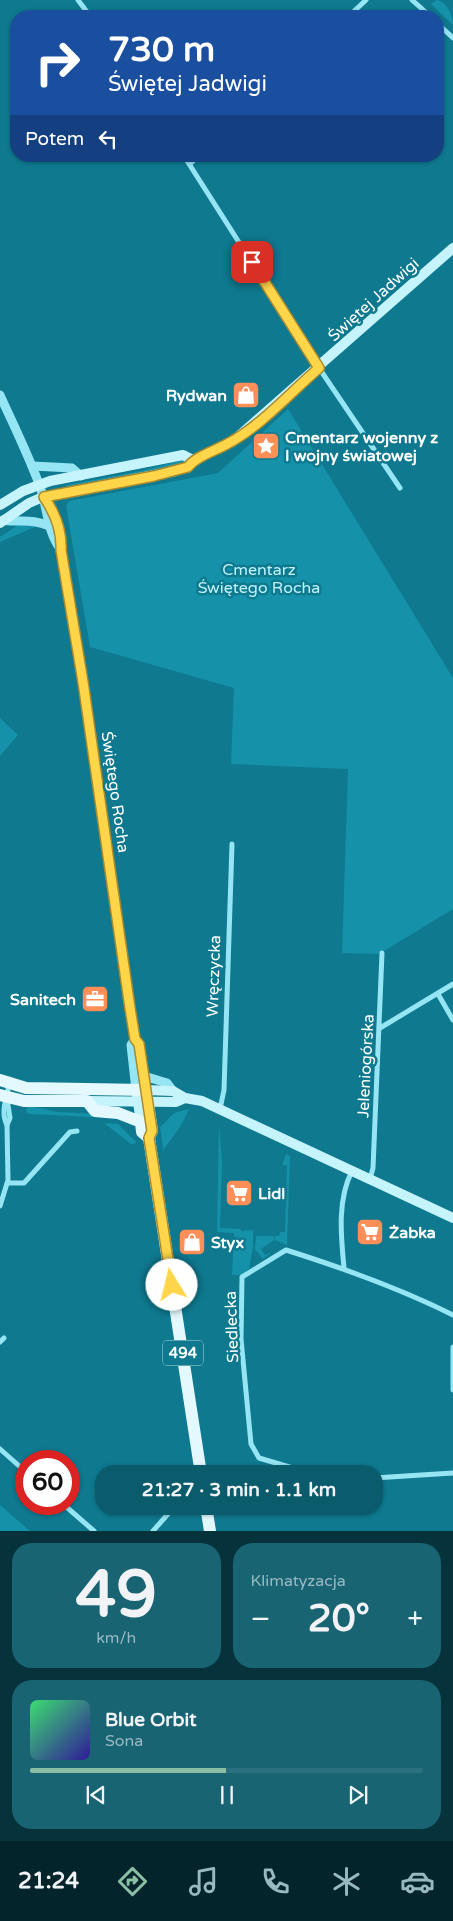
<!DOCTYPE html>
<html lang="pl">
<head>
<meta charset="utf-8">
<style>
  :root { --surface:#0a5b6b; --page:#186473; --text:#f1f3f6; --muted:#99b9c1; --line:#2a707e; --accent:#8abfa5 }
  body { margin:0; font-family:"Varela Round",sans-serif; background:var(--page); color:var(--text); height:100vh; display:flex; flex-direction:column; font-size:19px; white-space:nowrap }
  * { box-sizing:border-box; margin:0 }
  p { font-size:16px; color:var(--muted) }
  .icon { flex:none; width:28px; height:28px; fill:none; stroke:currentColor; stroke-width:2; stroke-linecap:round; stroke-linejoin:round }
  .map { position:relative; height:1531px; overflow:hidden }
  .details { display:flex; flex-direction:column; gap:12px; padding:12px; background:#06323b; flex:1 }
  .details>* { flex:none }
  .guide { position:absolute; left:10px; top:10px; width:434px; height:152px; border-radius:20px; box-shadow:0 1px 4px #0004; background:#1a4fa0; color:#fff; overflow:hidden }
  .speed { position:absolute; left:15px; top:1450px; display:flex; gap:10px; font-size:25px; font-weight:700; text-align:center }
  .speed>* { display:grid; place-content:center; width:65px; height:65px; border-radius:50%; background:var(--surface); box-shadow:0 1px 4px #0004; line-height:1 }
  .speed .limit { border:8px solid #d22; background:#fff; color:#111 }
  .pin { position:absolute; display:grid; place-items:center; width:42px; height:42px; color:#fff; margin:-21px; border-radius:10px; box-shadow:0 2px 8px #0006 }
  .me { position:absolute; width:55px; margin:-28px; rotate:351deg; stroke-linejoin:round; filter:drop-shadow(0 0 4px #0008) }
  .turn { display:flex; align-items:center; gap:18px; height:105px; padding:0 15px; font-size:22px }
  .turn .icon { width:65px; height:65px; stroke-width:2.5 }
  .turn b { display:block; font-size:35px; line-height:42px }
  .then { display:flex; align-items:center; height:48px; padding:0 15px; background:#0003; gap:10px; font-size:19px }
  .big { font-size:38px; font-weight:700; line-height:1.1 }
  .details .card { flex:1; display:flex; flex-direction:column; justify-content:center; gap:8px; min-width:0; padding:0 18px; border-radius:20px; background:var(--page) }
  .details .dial { align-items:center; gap:0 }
  .dial b { font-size:65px; line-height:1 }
  .song { display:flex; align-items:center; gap:15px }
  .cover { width:60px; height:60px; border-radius:8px; background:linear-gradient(135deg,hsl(140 70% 55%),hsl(250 70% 35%)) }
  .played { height:5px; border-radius:2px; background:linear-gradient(90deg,var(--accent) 50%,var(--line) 50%) }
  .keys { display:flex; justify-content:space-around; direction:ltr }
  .heat { display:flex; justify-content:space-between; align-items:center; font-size:28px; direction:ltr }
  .details .tiles { flex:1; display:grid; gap:12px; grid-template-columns:1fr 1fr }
  .card:last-child { grid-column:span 2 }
  .trip { position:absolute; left:95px; top:1465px; width:288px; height:50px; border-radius:20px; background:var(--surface); box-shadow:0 1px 4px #0004; font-weight:700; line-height:50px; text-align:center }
  .menu { display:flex; height:80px; justify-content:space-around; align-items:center; background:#04242b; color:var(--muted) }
  .menu .icon { width:35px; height:35px }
  .menu .active { color:var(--accent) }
  .menu b { font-size:22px; color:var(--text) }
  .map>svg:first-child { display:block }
  .green { fill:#1592a9 }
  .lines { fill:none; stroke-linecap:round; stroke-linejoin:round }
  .minor { stroke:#96e5f4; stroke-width:5 }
  .tertiary { stroke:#96e5f4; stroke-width:9 }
  .secondary { stroke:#c6f4fd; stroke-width:10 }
  .primary { stroke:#e3f9ff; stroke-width:12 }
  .route-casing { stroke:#a68a30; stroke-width:12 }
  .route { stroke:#ffd54a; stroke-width:9 }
  .labels { text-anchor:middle; stroke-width:5; stroke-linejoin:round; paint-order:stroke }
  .shield { fill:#0e798f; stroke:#b7d7dd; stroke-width:1 }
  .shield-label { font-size:15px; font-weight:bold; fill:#fff }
  .street-label { font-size:16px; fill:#fff; stroke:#0e798f }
  .poi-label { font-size:16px; font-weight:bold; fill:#fff; stroke:#0e798f; text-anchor:start }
  .park-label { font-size:16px; fill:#bef4fe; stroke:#0e798f }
</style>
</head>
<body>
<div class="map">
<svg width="453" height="1531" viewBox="0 0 453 1531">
  <rect width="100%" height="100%" fill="#0e798f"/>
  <g class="green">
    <path d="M437,0C447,2 453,16 453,25L431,4Z"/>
    <polygon points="288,409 453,678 453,909 379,954 342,953 348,769 231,764 234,688 90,647 66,506 69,501 218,473"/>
    <polygon points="187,459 190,462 166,469 67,488 66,485 140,471"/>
    <polygon points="34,523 35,527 0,542 0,537 18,525"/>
    <polygon points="0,718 18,735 0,756"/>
    <polygon points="27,1105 57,1112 114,1115 114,1118 29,1114 26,1112"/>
    <polygon points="189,1109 182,1124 164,1149 164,1154 160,1127 174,1113"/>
    <polygon points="104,1123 118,1124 137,1143 131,1144"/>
    <polygon points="219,1123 222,1163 220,1228 241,1229 241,1231 253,1230 253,1247 249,1269 241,1275 232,1275 234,1233 217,1232"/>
    <polygon points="286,1154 290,1156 287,1245 275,1240 275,1236 279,1236 280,1232 285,1232 287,1165 283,1165 281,1169"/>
    <polygon points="256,1236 274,1236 274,1240 261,1249 265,1255 272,1252 263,1259 255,1249"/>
    <polygon points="0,1505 30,1531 0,1531"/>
  </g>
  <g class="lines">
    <g class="minor">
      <polyline points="78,0 90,16"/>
      <polyline points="412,0 430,16"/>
      <polyline points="349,16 366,0"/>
      <polyline points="438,24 453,38"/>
      <polyline points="184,156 319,368 400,488"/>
      <polyline points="190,164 198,156"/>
      <polyline points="438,994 453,1020"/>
      <polyline points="380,1028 453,984"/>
      <polyline points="220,1109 224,1090 232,844"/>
      <path d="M7,1125C0,1111 7,1099 9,1084"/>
      <polyline points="370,1179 373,1168 382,953"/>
      <polyline points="8,1183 24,1183 70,1132 77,1131"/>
      <polyline points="0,1206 8,1180 7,1125 10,1118 7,1099"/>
      <path d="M344,1268C341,1236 337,1200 352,1171"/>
      <polyline points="0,1342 4,1338"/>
      <polyline points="453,1347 453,1390"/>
      <polyline points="0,1449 26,1472"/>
      <path d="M313,1474L259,1458L251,1444L241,1339L242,1277L286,1250C343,1268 399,1288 453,1315"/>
      <polyline points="374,1478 453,1473"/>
      <polyline points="63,1504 94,1531"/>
      <polyline points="153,1531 175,1506"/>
    </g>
    <g class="tertiary">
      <path d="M0,395C13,424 28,454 39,484C48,507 46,530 61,550"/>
      <polyline points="32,466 72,468 81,476"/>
      <path d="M43,497C55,513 62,530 61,550L83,682L129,1008L135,1039L139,1044L146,1090"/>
      <path d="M3,520C20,523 32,518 49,526"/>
      <polyline points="135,1039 131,1045 136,1090"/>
      <polyline points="144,1076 167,1083 173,1091"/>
    </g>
    <g class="secondary">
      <polyline points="0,505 23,491 50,481 183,455 193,460"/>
      <polyline points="0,523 29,503 43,497 175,471 188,467 193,460 232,442 453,248"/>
      <polyline points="146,1090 173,1091 185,1098 202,1101 453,1218"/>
      <polyline points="137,1096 141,1122"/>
      <polyline points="87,1101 176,1102 185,1098"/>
    </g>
    <g class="primary">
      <polyline points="0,1080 26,1088 146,1090 152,1131 149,1138 201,1474"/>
      <polyline points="0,1095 24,1101 87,1101 95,1111 118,1113 141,1122 142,1132 149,1138"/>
      <polyline points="206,1506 210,1531"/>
    </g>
  </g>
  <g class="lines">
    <g class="route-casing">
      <path id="route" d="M172,1285L149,1138L152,1131L151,1124L139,1044L135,1039L130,1008L83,682L61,550C62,530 55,513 44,497L154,476L188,467C196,456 215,451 227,444C260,427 291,392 319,368L252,262"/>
    </g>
    <use href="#route" class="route"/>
  </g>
  <defs>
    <g id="shop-square" transform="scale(1.4375)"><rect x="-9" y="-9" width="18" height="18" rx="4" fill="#ff8e59" stroke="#0e798f"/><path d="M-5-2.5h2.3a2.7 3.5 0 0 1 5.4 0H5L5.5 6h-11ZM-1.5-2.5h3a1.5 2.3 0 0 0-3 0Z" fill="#fff"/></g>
    <g id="sight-square" transform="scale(1.4375)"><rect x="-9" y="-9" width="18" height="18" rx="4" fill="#ff8e59" stroke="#0e798f"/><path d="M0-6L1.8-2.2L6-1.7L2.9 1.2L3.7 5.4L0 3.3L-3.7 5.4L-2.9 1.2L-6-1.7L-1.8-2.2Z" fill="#fff"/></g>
    <g id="office-square" transform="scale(1.4375)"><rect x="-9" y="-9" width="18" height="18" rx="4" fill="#ff8e59" stroke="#0e798f"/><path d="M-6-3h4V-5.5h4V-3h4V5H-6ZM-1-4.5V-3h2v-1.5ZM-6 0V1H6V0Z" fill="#fff"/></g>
    <g id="supermarket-square" transform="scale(1.4375)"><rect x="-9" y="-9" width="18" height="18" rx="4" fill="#ff8e59" stroke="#0e798f"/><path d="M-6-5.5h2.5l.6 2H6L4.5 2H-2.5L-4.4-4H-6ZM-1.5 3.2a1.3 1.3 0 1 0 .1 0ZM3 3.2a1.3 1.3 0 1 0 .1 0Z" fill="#fff"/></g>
  </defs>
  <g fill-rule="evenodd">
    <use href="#shop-square" x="246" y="395"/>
    <use href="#sight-square" x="266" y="446"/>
    <use href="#office-square" x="95" y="999"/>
    <use href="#supermarket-square" x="239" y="1193"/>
    <use href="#supermarket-square" x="370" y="1232"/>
    <use href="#shop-square" x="192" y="1242"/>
  </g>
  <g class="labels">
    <rect class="shield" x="163" y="1340.5" width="40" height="25" rx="4"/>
    <g class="shield-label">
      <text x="183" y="1358">494</text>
    </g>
    <g class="street-label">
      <text transform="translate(373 299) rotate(-42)" y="6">Świętej Jadwigi</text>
      <text transform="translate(116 792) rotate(82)" y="6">Świętego Rocha</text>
      <text transform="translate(213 976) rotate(-88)" y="6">Wręczycka</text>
      <text transform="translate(365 1066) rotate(-87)" y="6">Jeleniogórska</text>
      <text transform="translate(231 1327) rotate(-92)" y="6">Siedlecka</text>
    </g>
    <g class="poi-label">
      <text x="227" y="401" text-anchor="end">Rydwan</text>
      <text x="285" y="443">Cmentarz wojenny z<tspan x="285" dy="18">I wojny światowej</tspan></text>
      <text x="76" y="1005" text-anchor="end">Sanitech</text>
      <text x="258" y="1199">Lidl</text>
      <text x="389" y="1238">Żabka</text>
      <text x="211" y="1248">Styx</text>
    </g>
    <g class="park-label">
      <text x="259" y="575">Cmentarz<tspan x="259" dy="18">Świętego Rocha</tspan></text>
    </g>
  </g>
</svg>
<div class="speed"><div class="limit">60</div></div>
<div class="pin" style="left:252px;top:262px;background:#d93025"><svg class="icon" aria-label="arrive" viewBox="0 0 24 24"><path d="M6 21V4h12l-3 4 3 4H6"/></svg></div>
<svg class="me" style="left:172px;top:1285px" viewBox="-20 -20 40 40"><circle r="19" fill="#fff"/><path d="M0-13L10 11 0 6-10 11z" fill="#ffd54a"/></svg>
<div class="trip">21:27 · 3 min · 1.1 km</div>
<div class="guide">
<div class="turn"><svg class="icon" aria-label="right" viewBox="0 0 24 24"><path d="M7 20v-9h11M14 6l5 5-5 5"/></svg><div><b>730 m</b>Świętej Jadwigi</div></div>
<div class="then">Potem<svg class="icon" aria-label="left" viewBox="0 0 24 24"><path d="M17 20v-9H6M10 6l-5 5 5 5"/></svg></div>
</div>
</div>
<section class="details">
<div class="tiles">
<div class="card dial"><b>49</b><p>km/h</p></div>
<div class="card"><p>Klimatyzacja</p>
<div class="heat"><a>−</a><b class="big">20°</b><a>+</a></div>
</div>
<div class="card">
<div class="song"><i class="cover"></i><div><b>Blue Orbit</b><p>Sona</p></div></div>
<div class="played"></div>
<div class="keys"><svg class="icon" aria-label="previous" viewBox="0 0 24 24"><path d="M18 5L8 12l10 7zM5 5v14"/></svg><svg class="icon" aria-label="pause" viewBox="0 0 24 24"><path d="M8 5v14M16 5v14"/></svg><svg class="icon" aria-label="next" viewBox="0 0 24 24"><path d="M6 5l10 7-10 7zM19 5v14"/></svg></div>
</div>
</div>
</section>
<nav class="menu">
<b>21:24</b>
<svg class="icon active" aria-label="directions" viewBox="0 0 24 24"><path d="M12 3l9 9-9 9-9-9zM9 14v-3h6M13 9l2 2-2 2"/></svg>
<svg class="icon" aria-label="music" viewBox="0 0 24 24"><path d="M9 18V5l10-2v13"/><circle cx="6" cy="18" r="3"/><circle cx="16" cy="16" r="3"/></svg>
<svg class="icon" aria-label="phone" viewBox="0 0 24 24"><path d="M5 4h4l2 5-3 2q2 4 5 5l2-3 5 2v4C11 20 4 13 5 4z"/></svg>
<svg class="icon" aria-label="climate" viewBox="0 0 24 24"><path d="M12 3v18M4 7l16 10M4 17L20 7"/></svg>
<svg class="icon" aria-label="car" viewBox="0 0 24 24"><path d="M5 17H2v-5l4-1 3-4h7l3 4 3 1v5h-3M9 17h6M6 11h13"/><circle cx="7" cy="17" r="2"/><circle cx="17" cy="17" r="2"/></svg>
</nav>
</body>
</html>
